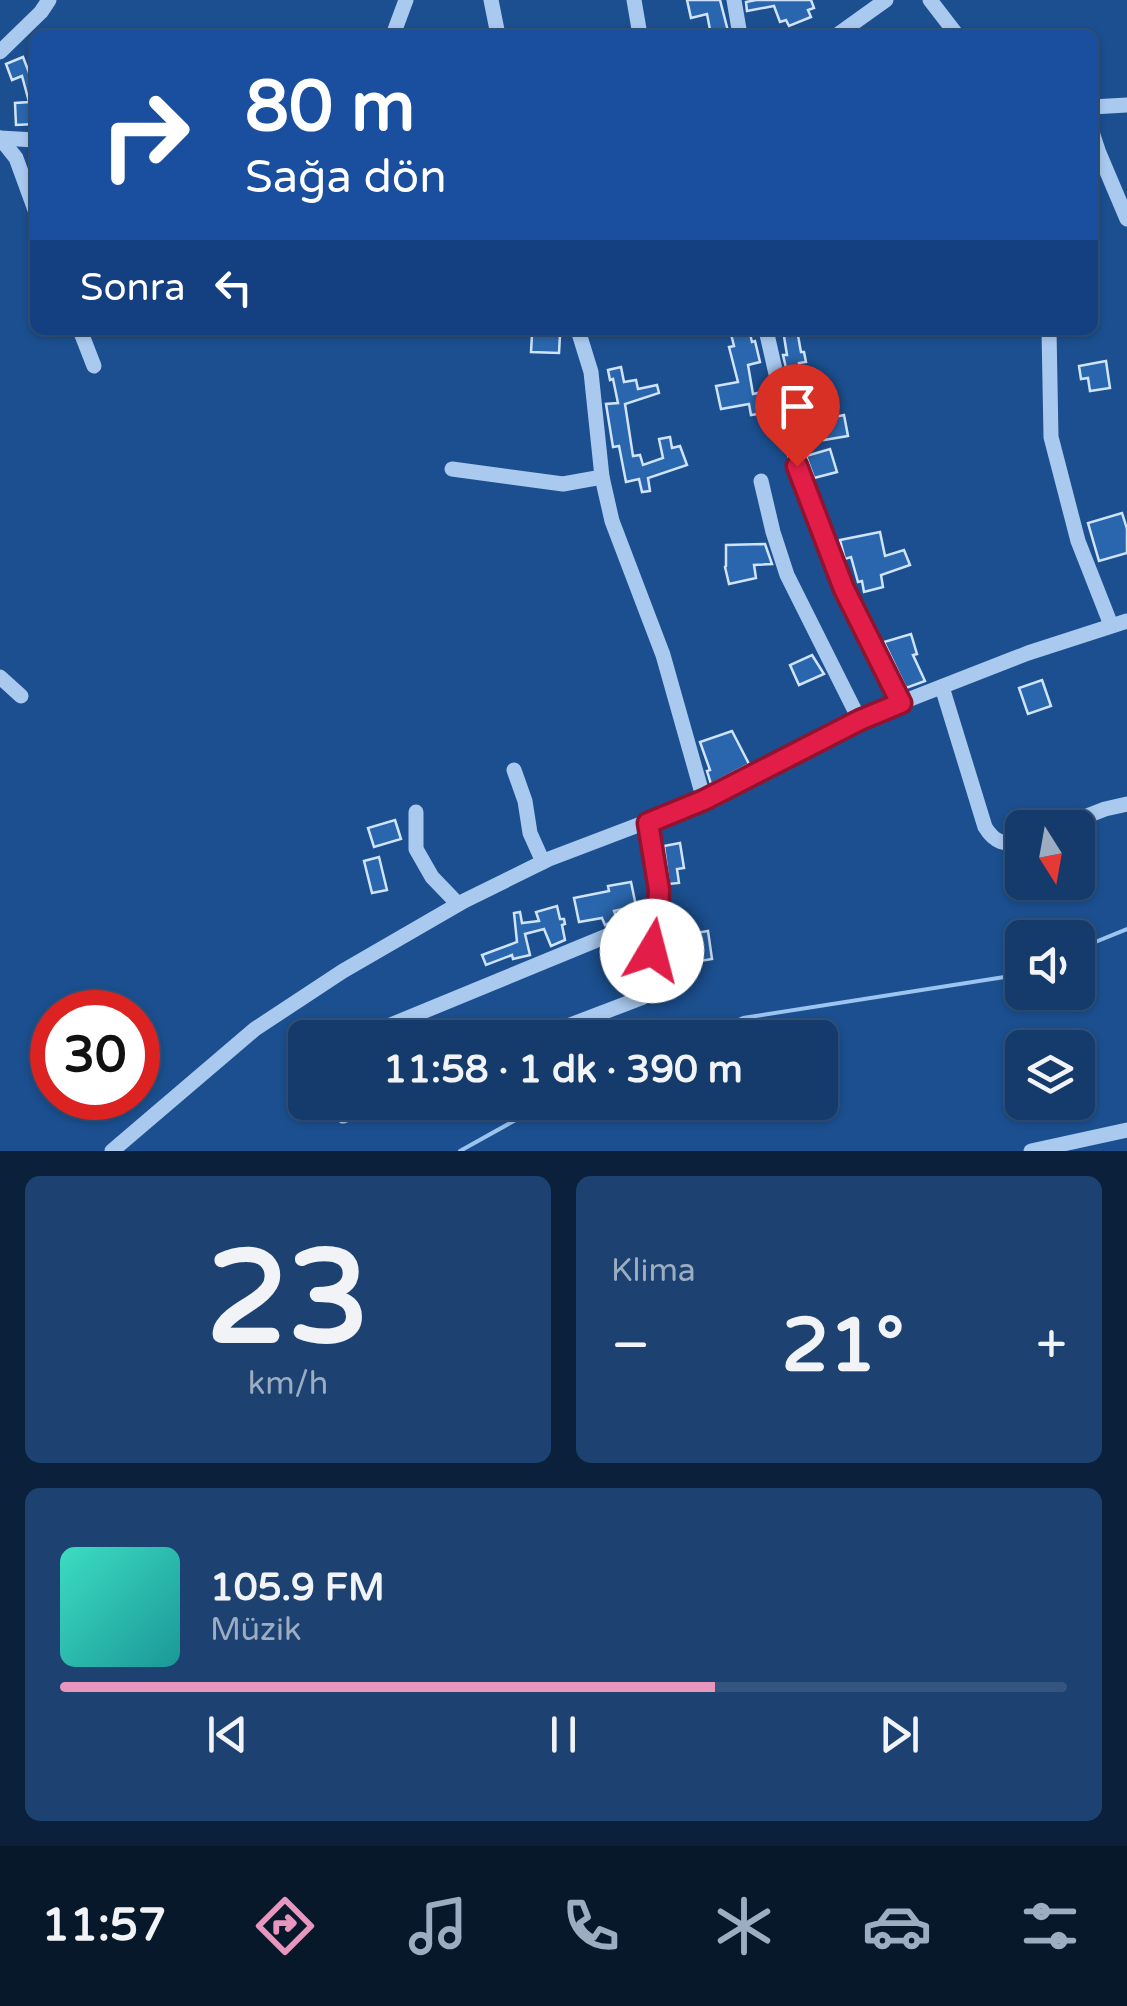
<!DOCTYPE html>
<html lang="tr">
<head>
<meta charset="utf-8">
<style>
  :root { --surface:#143b6b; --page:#1d4271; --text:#f1f3f6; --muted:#9dadc1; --line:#33557e; --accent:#e797bd }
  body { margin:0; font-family:"Varela Round",sans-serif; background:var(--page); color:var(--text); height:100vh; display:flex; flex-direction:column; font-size:38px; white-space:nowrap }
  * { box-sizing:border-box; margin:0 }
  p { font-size:32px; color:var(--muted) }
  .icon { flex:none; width:55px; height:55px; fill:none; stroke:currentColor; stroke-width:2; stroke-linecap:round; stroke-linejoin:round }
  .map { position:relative; height:1151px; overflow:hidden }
  .panel { display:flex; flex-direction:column; gap:25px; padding:25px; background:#0b203b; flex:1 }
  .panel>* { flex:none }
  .guide { position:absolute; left:30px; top:30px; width:1068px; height:305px; border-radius:15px; box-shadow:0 2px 8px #0004,0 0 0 2px var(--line); background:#1a4fa0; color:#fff; overflow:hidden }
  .needle { width:65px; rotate:169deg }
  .buttons { position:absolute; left:1005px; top:810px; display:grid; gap:20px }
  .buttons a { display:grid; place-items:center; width:90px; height:90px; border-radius:15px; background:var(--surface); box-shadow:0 2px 8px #0004,0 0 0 2px var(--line); font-size:50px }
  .speed { position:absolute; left:30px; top:990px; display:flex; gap:20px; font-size:50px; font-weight:700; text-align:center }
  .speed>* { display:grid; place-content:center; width:130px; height:130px; border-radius:50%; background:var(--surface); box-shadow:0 2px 8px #0004,0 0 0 2px var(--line); line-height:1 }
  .speed .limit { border:15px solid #d22; background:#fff; color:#111 }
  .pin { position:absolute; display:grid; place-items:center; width:85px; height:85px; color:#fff; margin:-102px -42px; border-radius:50% 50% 50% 0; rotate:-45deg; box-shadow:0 0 10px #0007 }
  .pin .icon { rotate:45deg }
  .me { position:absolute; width:110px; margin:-55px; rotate:8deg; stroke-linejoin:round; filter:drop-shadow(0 0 8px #0008) }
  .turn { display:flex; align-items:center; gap:35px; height:210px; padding:0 50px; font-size:45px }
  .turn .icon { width:130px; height:130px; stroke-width:2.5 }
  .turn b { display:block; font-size:70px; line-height:85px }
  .then { display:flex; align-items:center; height:95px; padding:0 50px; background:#0003; gap:20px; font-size:38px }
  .big { font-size:75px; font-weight:800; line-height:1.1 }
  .panel .tile { flex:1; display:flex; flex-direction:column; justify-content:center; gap:15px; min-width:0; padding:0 35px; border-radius:15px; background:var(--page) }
  .panel .dial { align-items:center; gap:0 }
  .dial b { font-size:130px; line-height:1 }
  .song { display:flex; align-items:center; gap:30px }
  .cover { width:120px; height:120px; border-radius:15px; background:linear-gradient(135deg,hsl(170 70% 55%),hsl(180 70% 35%)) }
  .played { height:10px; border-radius:5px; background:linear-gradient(90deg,var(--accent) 65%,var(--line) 65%) }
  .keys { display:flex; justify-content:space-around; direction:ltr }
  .heat { display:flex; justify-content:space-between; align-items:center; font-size:55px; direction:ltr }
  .panel .tiles { flex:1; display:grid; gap:25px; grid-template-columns:1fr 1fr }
  .tile:last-child { grid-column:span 2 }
  .trip { position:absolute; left:288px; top:1020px; width:550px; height:100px; border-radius:15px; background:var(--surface); box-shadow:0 2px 8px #0004,0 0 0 2px var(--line); font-weight:800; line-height:100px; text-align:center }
  .menu { display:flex; height:160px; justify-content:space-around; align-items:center; background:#08182b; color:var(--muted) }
  .menu .icon { width:70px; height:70px }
  .menu .on { color:var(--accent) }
  .menu b { font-size:45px; color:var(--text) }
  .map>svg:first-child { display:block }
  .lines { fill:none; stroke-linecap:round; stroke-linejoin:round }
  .stream { stroke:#9cc4f0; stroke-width:4 }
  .building { fill:#2a66ad; stroke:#cfe3fa; stroke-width:2.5 }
  .minor { stroke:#a9c9ee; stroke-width:15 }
  .route-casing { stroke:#92132f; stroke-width:25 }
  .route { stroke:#e11d48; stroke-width:18 }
</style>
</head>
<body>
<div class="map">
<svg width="1127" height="1151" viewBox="0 0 1127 1151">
  <rect width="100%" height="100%" fill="#1b4f8f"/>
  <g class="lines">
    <g class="stream">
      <polyline points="1078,949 1127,929"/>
      <polyline points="697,1038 743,1018 1011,976 1022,971"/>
      <polyline points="460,1151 548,1102"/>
    </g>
  </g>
  <g class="building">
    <polygon points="687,0 720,0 729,35 711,35 707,14 691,18"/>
    <polygon points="756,0 811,0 814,8 808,10 811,17 789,26 786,20 780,22 774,6 747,11 746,2"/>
    <polygon points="23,57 33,83 35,83 35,124 16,125 15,103 29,102 22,76 12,80 6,64"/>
    <polygon points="730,330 749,330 752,342 755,341 760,362 748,365 753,394 767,391 771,412 751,415 749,404 721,409 716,386 738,382 729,347 734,346"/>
    <polygon points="783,330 797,330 801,352 804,352 806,362 799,363 804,397 815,396 819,420 799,424 783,355 787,355"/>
    <polygon points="532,334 560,335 559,353 531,352"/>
    <polygon points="1106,361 1110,388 1090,391 1088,378 1081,379 1079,366"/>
    <polygon points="621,367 624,382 636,380 638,389 657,385 659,393 625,404 633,456 640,455 643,465 663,458 659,439 670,437 672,448 680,446 687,465 648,478 650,491 642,492 639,479 626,482 619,446 613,447 606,404 618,403 613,379 610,380 608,370"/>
    <polygon points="844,415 848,436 824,440 820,420"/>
    <polygon points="830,449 837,472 814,478 806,456"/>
    <polygon points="1122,513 1127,529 1127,553 1099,561 1088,523"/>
    <polygon points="880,532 885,556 904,550 910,565 881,575 883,587 864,592 862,581 858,582 851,557 845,559 840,540"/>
    <polygon points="765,544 772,564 754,565 756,578 729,584 725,567 726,566 726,545"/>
    <polygon points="911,634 917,654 913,655 925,681 906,688 884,642"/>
    <polygon points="812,655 824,674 799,685 790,665"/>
    <polygon points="1042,680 1051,706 1028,714 1019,688"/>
    <polygon points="732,731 749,764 711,784 707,771 710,770 700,742"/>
    <polygon points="395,820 401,839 374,847 368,828"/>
    <polygon points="680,843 684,868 677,869 679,883 669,884 664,846"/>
    <polygon points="379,857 387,890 372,893 364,861"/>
    <polygon points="631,882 636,906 614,911 617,919 605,925 602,918 579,922 574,898 609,891 608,886"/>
    <polygon points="557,906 560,919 564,919 565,924 562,925 565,940 551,946 544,929 525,934 530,955 513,959 512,955 486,965 482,955 517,942 514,913 520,912 522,923 539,921 536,912"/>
    <polygon points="708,931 712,959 682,964 678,936"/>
  </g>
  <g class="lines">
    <g class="minor">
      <polyline points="491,0 498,35"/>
      <polyline points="634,0 640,35"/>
      <polyline points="734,0 740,35"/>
      <polyline points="930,0 957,35"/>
      <polyline points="393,35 406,0"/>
      <polyline points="837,35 886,0"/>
      <polyline points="0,52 41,12 49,0"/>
      <polyline points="1092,107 1127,105"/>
      <polyline points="1092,132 1099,153 1127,219"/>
      <polyline points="0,138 16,158 35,210"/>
      <polyline points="0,138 35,140"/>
      <polyline points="80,330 94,366"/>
      <polyline points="578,330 591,372 602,477 612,521 663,655 704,800"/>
      <polyline points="766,330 797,466 843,589 901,703"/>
      <polyline points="1049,330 1051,437 1078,541 1111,625"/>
      <polyline points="452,469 563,484 602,477"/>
      <polyline points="761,481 773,532 787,575 860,721"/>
      <polyline points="0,677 21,696"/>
      <path d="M942,687L985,827C994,842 1006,847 1022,840"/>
      <polyline points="514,770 525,801 530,833 543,862"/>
      <polyline points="416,812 416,849 432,877 458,904"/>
      <polyline points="1056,828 1105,809 1127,804"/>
      <polyline points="359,1038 648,919 658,909 659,890 648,823"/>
      <polyline points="536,1038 641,998 651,991 656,984 648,919"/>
      <polyline points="337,1102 343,1116 378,1102"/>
      <polyline points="112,1151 255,1029 343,971 464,901 549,859 704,800 887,708 1028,653 1127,621"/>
      <polyline points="1031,1151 1127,1130"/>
    </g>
  </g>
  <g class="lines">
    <g class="route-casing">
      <polyline id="route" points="652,951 648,919 658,909 659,890 648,823 704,800 860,720 901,703 844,589 797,466"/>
    </g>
    <use href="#route" class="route"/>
  </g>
</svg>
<div class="buttons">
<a><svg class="needle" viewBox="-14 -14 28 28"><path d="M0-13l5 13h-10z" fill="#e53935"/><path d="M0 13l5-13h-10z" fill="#9dadc1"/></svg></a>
<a><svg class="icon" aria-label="sound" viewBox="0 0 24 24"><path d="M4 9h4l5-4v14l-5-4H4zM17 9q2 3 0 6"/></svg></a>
<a><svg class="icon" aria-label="layers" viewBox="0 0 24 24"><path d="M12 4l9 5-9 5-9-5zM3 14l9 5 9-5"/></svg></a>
</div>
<div class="speed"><div class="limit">30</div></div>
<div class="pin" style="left:797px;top:466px;background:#d93025"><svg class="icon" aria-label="arrive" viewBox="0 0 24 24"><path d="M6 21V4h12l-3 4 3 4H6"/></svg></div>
<svg class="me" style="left:652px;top:951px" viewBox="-20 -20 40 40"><circle r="19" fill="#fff"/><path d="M0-13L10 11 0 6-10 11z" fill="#e11d48"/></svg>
<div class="trip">11:58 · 1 dk · 390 m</div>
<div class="guide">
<div class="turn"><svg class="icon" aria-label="right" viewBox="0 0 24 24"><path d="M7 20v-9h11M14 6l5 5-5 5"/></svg><div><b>80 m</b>Sağa dön</div></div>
<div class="then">Sonra<svg class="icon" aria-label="left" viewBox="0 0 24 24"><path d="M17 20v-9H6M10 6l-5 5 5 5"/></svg></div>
</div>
</div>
<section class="panel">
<div class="tiles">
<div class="tile dial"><b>23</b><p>km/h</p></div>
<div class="tile"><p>Klima</p>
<div class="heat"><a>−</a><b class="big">21°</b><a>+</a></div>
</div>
<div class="tile">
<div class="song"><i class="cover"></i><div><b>105.9 FM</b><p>Müzik</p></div></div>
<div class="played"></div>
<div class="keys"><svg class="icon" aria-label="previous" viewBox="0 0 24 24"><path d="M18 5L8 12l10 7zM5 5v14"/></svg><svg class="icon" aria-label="pause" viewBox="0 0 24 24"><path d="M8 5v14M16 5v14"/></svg><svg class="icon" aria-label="next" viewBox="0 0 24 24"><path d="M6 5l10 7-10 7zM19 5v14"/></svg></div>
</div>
</div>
</section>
<nav class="menu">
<b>11:57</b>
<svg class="icon on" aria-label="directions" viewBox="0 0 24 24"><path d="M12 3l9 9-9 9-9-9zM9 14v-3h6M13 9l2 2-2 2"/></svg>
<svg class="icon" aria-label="music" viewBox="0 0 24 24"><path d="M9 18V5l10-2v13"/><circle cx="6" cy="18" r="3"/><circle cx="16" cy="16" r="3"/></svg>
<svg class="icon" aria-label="phone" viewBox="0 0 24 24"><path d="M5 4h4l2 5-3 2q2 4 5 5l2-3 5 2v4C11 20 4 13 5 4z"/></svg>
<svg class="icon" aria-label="climate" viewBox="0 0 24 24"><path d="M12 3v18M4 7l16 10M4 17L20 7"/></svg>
<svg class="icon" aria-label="car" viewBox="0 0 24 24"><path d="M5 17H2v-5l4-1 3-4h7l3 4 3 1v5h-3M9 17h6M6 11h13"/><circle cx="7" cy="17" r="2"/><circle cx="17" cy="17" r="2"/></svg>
<svg class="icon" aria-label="filters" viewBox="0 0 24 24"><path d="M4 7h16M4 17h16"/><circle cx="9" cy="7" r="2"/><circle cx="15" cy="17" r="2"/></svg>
</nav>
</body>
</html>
